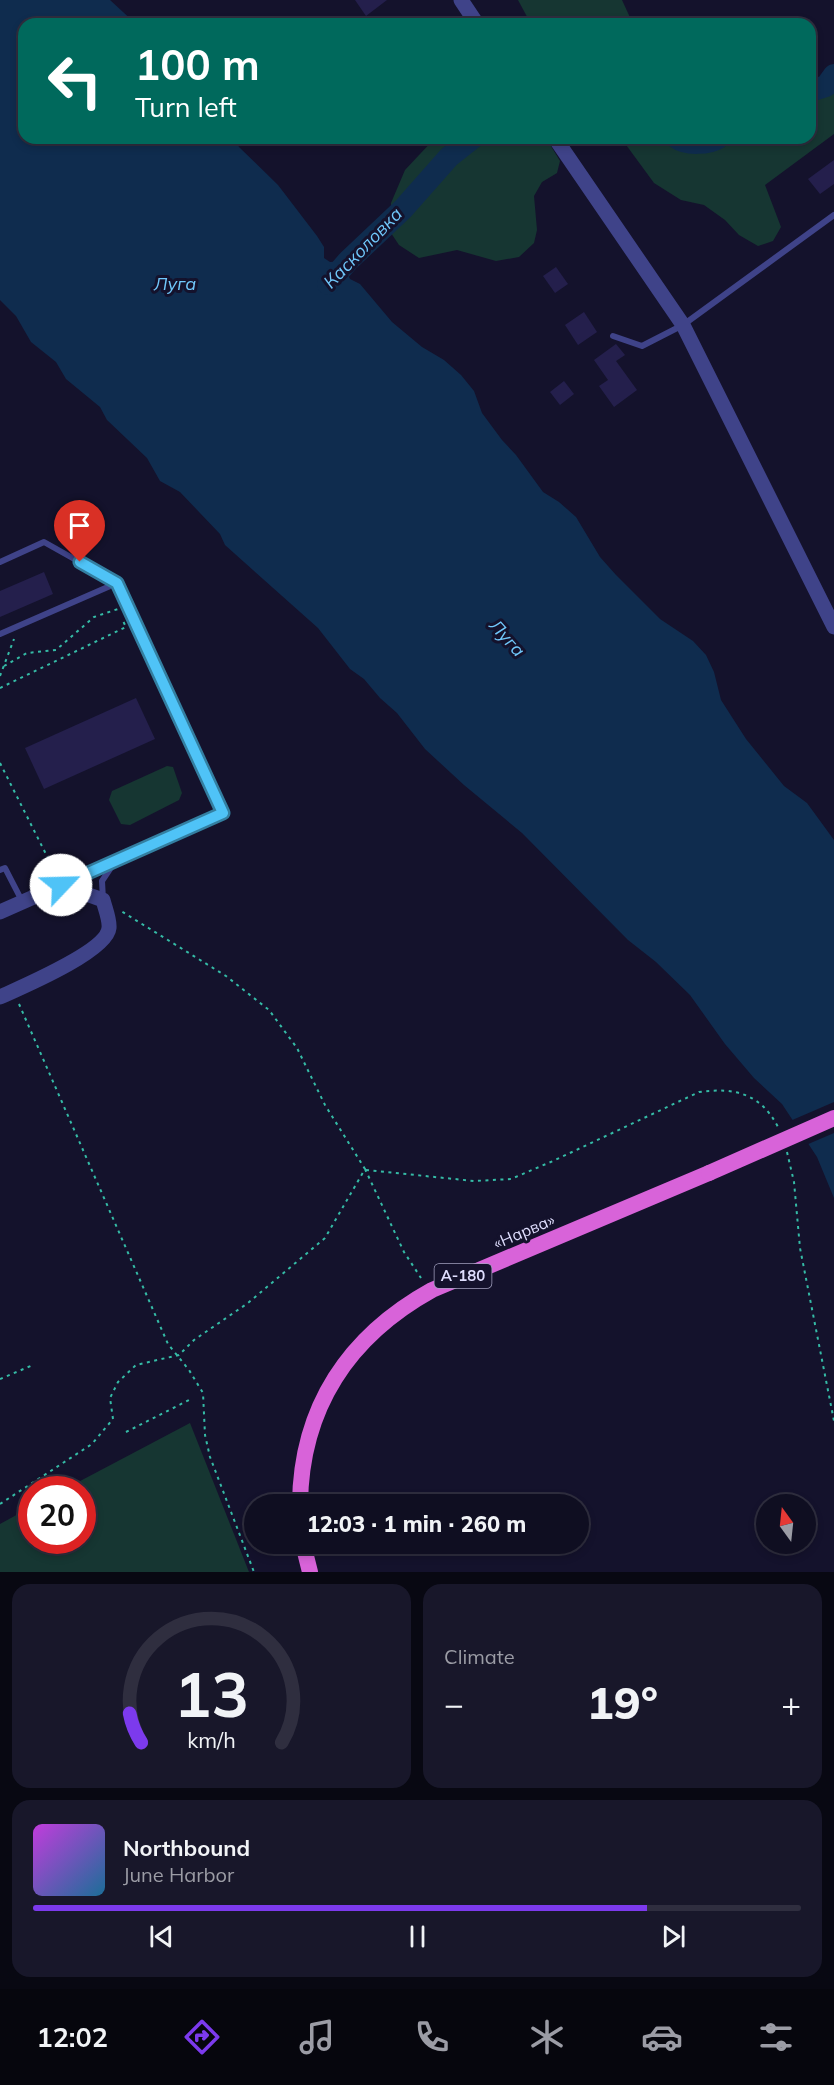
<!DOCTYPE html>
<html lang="en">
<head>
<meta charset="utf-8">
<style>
  :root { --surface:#0f0e21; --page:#18172a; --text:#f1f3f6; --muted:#9b9ca5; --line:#2f2e3f; --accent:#7c3aed }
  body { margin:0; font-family:Mulish,sans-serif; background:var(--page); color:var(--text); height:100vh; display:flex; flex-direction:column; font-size:22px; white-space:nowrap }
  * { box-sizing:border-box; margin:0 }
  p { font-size:20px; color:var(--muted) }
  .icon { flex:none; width:33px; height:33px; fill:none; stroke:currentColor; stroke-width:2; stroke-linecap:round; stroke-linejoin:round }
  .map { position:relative; height:1572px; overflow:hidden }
  .side { display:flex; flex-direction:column; gap:12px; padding:12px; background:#080812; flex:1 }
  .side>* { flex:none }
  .banner { position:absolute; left:18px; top:18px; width:798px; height:126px; border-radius:18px; box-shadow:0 3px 9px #0003,0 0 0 2px var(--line); background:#00695c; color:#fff; overflow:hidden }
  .needle { width:39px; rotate:345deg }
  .buttons { position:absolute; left:756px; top:1494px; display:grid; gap:12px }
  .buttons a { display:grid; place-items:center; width:60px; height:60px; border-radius:50%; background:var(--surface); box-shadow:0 3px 9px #0003,0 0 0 2px var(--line); font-size:30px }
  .speed { position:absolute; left:18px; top:1476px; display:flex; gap:12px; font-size:30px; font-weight:700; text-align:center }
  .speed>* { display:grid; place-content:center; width:78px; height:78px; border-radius:50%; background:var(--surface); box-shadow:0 3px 9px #0003,0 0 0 2px var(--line); line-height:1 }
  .speed .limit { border:9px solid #d22; background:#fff; color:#111 }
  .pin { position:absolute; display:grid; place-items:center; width:51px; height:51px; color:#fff; margin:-62px -26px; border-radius:50% 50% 50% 0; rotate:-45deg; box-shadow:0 0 6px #0007 }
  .pin .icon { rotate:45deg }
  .me { position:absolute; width:66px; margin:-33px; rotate:66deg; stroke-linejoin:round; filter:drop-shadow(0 0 4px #0008) }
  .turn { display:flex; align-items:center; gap:21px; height:126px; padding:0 18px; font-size:27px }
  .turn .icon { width:78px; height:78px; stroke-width:2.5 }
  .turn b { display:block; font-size:42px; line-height:51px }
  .big { font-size:45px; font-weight:800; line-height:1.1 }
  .side .widget { flex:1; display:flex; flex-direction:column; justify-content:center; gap:9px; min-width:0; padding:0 21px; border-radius:18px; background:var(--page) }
  .side .dial { align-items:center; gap:0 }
  .dial svg { height:156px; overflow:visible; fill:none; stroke:var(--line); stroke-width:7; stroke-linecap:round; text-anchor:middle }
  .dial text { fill:var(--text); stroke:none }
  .song { display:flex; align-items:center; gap:18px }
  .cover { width:72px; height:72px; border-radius:9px; background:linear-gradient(135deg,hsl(290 70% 55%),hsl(200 70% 35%)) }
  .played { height:6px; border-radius:3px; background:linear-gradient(90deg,var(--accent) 80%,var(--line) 80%) }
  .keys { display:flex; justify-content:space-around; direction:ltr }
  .heat { display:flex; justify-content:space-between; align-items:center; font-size:33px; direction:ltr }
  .side .tiles { flex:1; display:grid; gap:12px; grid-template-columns:1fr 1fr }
  .widget:last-child { grid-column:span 2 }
  .trip { position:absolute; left:244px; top:1494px; width:345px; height:60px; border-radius:30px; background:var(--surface); box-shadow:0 3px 9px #0003,0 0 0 2px var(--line); font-weight:800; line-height:60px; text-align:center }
  .tabs { display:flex; height:96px; justify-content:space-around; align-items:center; background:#06060d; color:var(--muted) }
  .tabs .icon { width:42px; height:42px }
  .tabs .active { color:var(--accent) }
  .tabs b { font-size:27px; color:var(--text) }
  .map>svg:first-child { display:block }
  .green { fill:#163632 }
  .water { fill:#0f2c4e }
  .pier { fill:#14122c }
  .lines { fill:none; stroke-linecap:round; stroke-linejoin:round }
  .river { stroke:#0f2c4e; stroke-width:22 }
  .building { fill:#241f4c }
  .path { stroke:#35bba6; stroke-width:2; stroke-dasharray:3 4.5; stroke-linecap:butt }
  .service { stroke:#3f4389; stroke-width:6 }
  .tertiary { stroke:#3f4389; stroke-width:15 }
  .trunk { stroke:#d863d9; stroke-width:16 }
  .trunk-bridge { stroke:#d863d9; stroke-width:16 }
  .route-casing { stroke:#337fa1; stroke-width:15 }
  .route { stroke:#4fc3f7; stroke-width:10 }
  .labels { text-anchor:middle; stroke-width:6; stroke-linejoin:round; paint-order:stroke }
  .shield { fill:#14122c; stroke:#a2a1bf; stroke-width:1.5 }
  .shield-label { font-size:15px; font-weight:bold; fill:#dfdefe }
  .street-label { font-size:16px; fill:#dfdefe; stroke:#14122c }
  .water-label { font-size:18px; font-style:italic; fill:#70c8fb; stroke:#14122c }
</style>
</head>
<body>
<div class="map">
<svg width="834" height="1572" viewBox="0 0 834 1572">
  <rect width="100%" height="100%" fill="#14122c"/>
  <g class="green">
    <polygon points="518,0 622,0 633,24 531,24"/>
    <path d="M834,75V134L765,185L781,227L773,241L758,246L739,235L725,220L704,205L681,200L654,183L621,138H677C686,145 709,144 718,138H810V91L826,86Z"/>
    <polygon points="435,138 546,138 560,161 557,173 542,182 534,196 537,230 534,243 519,257 496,261 457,250 419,258 399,245 391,233 391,203 405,170"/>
    <polygon points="167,766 173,767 182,793 179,800 130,825 121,824 109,800 112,791"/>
    <polygon points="190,1423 249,1572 0,1572 0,1524 31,1507 32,1540 82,1540 82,1490 65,1489"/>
  </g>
  <polygon class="water" points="0,0 110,0 136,24 24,24 24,138 234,138 239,147 278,185 317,236 324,247 324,258 330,262 348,261 347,273 350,279 360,284 392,322 422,347 444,360 461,375 474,391 482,413 502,440 516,455 543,492 559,502 576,517 600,557 616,575 660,619 693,641 706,655 714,672 721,700 746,739 784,786 807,803 834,840 834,1198 817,1157 782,1104 754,1078 725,1044 690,995 656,962 628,940 522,833 464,785 425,749 397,713 380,698 364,679 350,669 318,628 225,545 220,534 180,492 160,481 147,458 107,420 100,407 66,379 56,362 31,342 16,316 0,300"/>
  <polygon class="pier" points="834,1102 834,1133 806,1145 790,1121"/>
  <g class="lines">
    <g class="river">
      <polyline points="810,91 826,86 834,75"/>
      <path d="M677,138C686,145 709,144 718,138"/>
      <polyline points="328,284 348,261 403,209 449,157 473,138"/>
    </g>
  </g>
  <g class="building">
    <polygon points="355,0 387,0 366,16"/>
    <polygon points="834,160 834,184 820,194 808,179"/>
    <polygon points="556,267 568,284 555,293 543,276"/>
    <polygon points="584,312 597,332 578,345 565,325"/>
    <polygon points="616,344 625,355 616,361 637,390 614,407 599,386 608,380 594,360"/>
    <polygon points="564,381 574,394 560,405 550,392"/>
    <polygon points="44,572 53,594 0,617 0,591"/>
    <polygon points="136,698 155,739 44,789 25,748"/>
  </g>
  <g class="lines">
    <g class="path">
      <polyline points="4,666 27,653 56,650 94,617 118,609"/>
      <polyline points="0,676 14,639"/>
      <polyline points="0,688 126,627 122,619"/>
      <polyline points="0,763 56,874"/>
      <polyline points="19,1004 168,1344 189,1370 203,1393 205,1435 210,1457 254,1572"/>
      <polyline points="787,1152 794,1182 800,1248 834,1421"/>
      <polyline points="365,1169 404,1252 421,1278"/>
      <path d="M366,1170L474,1181L511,1179L553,1161L699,1092C735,1087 761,1094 778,1127"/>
      <polyline points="0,1379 33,1365"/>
      <polyline points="126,1432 191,1399"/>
      <polyline points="0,1504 92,1444 113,1419 110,1398 118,1382 136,1365 179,1355 194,1340 248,1303 325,1238 365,1169 325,1105 297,1048 269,1010 226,976 121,911"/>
    </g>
    <g class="service">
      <polyline points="613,336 642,346 683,325 834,215"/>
      <polyline points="0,562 44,542 117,583"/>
      <polyline points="0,634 117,583 223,813 116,860"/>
      <polyline points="0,870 5,868 22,901"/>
      <polyline points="65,883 116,860 102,881 103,900"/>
    </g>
    <g class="tertiary">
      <polyline points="461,0 477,24"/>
      <polyline points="555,138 683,325 834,627"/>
      <path d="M0,912L61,885L103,900C105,908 110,920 109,928C107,951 22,987 0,997"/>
    </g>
    <g class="trunk">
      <path d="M300,1504C301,1407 349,1336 432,1290L709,1173"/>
      <polyline points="303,1544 310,1572"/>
    </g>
    <polyline class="trunk-bridge" points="709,1173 834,1118"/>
  </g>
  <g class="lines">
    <g class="route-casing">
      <polyline id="route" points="61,885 223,813 117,583 80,562"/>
    </g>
    <use href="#route" class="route"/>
  </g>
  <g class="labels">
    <rect class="shield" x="434.5" y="1264" width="57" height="24" rx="4.5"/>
    <g class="shield-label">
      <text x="463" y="1281">А-180</text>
    </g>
    <g class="street-label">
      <text transform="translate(524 1231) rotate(-23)" y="6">«Нарва»</text>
    </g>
    <g class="water-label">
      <text transform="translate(363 248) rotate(-46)" y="6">Касколовка</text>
      <text x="175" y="290">Луга</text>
      <text transform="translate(507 638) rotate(48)" y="6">Луга</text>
    </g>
  </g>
</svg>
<div class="buttons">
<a><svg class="needle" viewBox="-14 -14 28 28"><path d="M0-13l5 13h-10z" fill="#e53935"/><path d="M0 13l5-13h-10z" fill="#9b9ca5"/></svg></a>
</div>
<div class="speed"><div class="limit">20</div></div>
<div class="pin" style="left:80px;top:562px;background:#d93025"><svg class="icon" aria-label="arrive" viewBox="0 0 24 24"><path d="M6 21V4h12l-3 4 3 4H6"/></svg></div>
<svg class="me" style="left:61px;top:885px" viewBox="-20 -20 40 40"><circle r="19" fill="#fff"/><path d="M0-13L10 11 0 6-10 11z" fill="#4fc3f7"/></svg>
<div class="trip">12:03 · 1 min · 260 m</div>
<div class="banner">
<div class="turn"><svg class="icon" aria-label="left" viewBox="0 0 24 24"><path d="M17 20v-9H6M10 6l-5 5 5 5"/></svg><div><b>100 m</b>Turn left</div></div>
</div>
</div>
<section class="side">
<div class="tiles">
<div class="widget dial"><svg viewBox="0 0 100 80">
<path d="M14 69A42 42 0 1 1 86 69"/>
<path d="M14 69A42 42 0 0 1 8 54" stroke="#7c3aed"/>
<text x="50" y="56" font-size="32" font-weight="700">13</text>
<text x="50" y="72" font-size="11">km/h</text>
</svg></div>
<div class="widget"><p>Climate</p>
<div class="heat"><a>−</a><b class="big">19°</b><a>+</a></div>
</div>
<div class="widget">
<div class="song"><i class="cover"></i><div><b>Northbound</b><p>June Harbor</p></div></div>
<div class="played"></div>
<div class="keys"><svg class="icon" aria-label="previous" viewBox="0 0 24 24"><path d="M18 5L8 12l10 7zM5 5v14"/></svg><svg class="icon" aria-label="pause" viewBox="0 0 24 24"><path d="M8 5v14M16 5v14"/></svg><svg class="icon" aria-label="next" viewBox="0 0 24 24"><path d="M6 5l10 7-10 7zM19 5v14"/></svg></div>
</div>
</div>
</section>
<nav class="tabs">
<b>12:02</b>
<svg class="icon active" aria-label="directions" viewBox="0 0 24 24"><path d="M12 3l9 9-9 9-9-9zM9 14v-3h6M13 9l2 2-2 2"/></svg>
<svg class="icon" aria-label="music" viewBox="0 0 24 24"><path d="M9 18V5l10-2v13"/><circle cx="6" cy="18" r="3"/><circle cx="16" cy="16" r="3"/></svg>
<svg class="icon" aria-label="phone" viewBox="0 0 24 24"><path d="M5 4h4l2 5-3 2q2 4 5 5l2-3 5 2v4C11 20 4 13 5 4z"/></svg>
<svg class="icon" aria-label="climate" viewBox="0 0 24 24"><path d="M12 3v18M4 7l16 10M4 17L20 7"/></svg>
<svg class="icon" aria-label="car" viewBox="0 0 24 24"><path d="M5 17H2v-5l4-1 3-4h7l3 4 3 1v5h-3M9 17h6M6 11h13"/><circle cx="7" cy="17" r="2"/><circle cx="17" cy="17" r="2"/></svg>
<svg class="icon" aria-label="filters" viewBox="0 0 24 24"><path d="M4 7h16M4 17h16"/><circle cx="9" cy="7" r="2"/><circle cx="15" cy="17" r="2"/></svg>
</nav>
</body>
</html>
